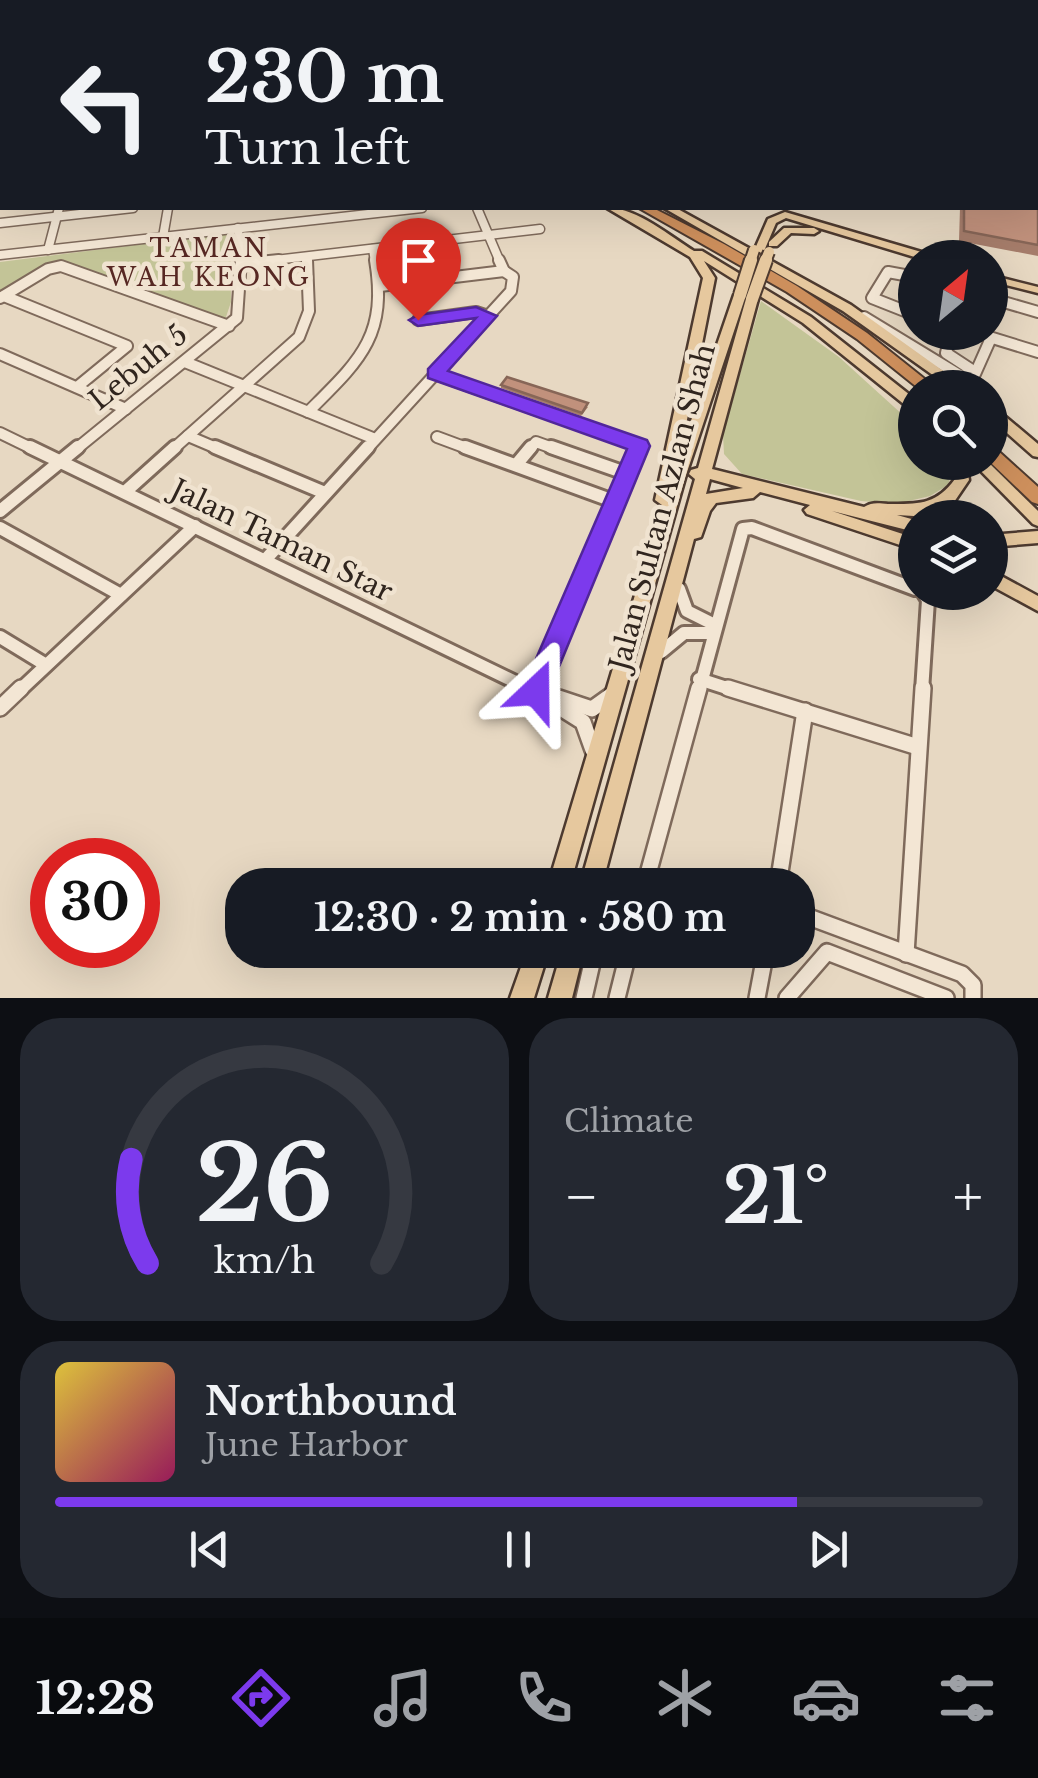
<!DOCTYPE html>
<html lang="en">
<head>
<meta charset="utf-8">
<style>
  :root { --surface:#171b24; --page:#242831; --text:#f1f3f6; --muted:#9ea1a6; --line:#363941; --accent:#7c3aed }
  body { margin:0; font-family:"Libre Baskerville",serif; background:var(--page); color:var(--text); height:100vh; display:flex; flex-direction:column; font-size:38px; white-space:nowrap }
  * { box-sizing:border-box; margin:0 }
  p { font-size:32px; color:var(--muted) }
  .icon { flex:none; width:55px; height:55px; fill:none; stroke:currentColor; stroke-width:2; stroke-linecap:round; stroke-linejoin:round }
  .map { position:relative; height:998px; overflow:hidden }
  .side { display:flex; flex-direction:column; gap:20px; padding:20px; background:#0d0f14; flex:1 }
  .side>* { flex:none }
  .banner { position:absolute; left:0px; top:0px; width:1040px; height:210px; box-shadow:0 10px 40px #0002; background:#171b24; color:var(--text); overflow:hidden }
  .needle { width:65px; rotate:29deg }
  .tools { position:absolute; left:898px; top:240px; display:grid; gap:20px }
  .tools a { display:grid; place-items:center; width:110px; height:110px; border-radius:50%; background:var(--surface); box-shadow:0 10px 40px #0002; font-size:50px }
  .speed { position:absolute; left:30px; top:838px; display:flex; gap:20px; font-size:50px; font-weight:700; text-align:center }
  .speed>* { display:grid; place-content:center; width:130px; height:130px; border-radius:50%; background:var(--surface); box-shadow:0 10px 40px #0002; line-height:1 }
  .speed .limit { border:15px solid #d22; background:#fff; color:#111 }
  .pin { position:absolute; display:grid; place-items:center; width:85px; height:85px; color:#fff; margin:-102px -42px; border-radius:50% 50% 50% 0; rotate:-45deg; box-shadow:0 0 10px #0007 }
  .pin .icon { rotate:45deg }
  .me { position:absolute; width:110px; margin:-55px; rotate:23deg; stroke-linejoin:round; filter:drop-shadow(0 0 8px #0008) }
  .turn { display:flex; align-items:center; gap:35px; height:210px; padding:0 40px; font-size:45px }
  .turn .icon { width:130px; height:130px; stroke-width:2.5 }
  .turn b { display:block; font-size:70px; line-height:85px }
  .big { font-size:75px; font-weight:700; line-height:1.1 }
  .side .tile { flex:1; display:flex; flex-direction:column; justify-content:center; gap:15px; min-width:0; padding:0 35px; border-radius:40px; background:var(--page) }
  .side .dial { align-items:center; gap:0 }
  .dial svg { height:260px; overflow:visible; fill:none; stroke:var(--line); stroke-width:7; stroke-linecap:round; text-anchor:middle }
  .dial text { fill:var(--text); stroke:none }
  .song { display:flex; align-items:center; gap:30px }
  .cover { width:120px; height:120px; border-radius:15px; background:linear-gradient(135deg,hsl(50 70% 55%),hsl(330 70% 35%)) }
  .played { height:10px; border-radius:5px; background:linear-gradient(90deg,var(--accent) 80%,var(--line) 80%) }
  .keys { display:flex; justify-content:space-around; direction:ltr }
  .heat { display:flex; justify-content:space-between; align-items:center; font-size:55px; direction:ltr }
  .side .tiles { flex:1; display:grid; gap:20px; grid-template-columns:1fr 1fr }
  .tile:last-child { grid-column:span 2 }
  .trip { position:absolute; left:225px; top:868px; width:590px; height:100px; border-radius:40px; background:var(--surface); box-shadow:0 10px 40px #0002; font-weight:700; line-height:100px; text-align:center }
  .dock { display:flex; height:160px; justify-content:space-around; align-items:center; background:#090b0e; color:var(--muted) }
  .dock .icon { width:70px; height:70px }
  .dock .on { color:var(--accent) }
  .dock b { font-size:45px; color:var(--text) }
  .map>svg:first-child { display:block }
  .green { fill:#c3c497 }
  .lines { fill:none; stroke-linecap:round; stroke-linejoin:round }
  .stream { stroke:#6c877d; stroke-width:2.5 }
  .minor-far4-casing { stroke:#7f6a5b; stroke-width:9 }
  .minor-far3-casing { stroke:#7f6a5b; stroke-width:11 }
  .minor-far2-casing { stroke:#7f6a5b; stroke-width:14 }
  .minor-far1-casing { stroke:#7f6a5b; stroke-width:18 }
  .minor-casing { stroke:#7f6a5b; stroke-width:20 }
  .major-casing { stroke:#4d3a2f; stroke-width:5 }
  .highway-casing { stroke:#4d3a2f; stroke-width:4 }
  .minor-far4 { stroke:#f3e6d4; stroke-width:6 }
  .minor-far3 { stroke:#f3e6d4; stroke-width:8 }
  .minor-far2 { stroke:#f3e6d4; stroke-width:10 }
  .minor-far1 { stroke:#f3e6d4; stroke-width:12 }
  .minor { stroke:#f3e6d4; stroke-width:15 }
  .major { fill:#e6c89e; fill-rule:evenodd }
  .highway { fill:#cd8f5c; fill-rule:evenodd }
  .major-bridge-far1-casing { stroke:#4d3a2f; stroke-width:14; stroke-linecap:butt }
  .major-bridge-casing { stroke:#4d3a2f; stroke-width:16; stroke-linecap:butt }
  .major-bridge-far1 { stroke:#e6c89e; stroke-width:10 }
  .major-bridge { stroke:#e6c89e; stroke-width:12 }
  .wall { fill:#a67d6b }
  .building { fill:#c1917c; stroke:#876657; stroke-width:2.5 }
  .route { fill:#7c3aed; stroke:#51269a; stroke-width:2.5 }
  .labels { text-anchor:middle; stroke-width:9; stroke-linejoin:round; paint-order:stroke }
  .far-neighbourhood-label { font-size:25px; letter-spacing:2.5px; fill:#572823; stroke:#f0e3d0 }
  .street-label { font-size:28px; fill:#30251e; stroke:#f0e3d0 }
</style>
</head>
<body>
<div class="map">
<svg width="1038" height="998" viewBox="0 0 1038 998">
  <rect width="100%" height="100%" fill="#e7d8c2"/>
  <g class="green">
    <polygon points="230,233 231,302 225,320 64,262 47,265 0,293 0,262"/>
    <polygon points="761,301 839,357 915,426 915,462 948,463 952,471 948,485 930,496 896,504 861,501 742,474 724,454 723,434"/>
  </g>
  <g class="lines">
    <g class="stream">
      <polyline points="314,2 331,2"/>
      <polyline points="350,2 367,0"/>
    </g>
    <g class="minor-far4-casing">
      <polyline id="minor-far4" points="706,0 718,2"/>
    </g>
    <g class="minor-far3-casing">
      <g id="minor-far3">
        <polyline points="477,208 500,262"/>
        <polyline points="0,223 133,208"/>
        <polyline points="238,228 241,262"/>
        <polyline points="163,237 168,208"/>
        <polyline points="373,249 375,262"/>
        <polyline points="48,250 59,208"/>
        <polyline points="0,255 422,208"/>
        <polyline points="307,257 307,262"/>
        <polyline points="258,262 540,229"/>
      </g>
    </g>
    <g class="minor-far2-casing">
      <g id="minor-far2">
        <polyline points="241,264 279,260"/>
        <polyline points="915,277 888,272 872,298 915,315"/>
        <polyline points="380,286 504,271"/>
        <polyline points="4,296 127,346 77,387"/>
        <polyline points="0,298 48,269 61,266 229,326"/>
        <polyline points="990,298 1038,312"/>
        <polyline points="864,317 961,376 975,374 991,338"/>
        <polyline points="418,320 476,312 488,316"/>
        <polyline points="951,332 946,353 975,372"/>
        <polyline points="973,332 1038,352"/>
        <polyline points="0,354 126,409"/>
        <polyline points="185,362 375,439"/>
        <polyline points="435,374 639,446 637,450"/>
        <path d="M308,412C359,361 388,337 375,260"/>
        <polyline points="0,433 35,450"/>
        <polyline points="188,436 221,450"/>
        <polyline points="437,437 472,450"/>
        <polyline points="75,450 237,318 241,260"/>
        <polyline points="172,450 299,337 309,311 307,260"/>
        <polyline points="366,450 511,291 513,277 504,271 499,260"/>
        <polyline points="529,450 536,442 558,450"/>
      </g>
    </g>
    <g class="minor-far1-casing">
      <g id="minor-far1">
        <polyline points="30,447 534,691"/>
        <polyline points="215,447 325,493"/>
        <polyline points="465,447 616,502"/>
        <polyline points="551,447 628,474"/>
        <polyline points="516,465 531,447"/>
        <polyline points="125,492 175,447"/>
        <polyline points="0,511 78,447"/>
        <polyline points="0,528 121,595"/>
        <polyline points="266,559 368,447"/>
        <polyline points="679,589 687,611 715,625"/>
        <polyline points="0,637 46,665"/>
        <polyline points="661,652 684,633 713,633"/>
        <polyline points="699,679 736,691"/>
        <polyline points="19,691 195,526"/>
        <polyline points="535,691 638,447"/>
        <polyline points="699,691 743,529 752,528 915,589"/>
        <polyline points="922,691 928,600 923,592"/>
      </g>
    </g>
    <g class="minor-casing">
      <g id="minor">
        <polyline points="529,688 583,722 593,750"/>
        <polyline points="728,688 918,747"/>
        <polyline points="559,698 592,709 613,694"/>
        <polyline points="0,708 21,688"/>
        <polyline points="645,885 699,688"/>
        <polyline points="778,885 805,711"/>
        <polyline points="798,913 962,974 973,985 973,998"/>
        <polyline points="906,954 923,688"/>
        <polyline points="584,998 595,950"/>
        <polyline points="617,998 629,950"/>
        <polyline points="757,998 766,950"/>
        <polyline points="787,998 827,952 946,998"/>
      </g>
    </g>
    <g class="major-casing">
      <g id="major">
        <polygon points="87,0 95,0 96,2 89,2"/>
        <polygon points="116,0 124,0 125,2 118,2"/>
        <polygon points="853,0 859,0 858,2 852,2"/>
        <path d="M607,208C634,206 670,236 694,251H702L811,317L915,399V411L910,409L803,323L704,261L715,278L681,450L734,295L740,292L746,295L685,478L570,885H548L662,505L655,500L703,278L690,257Z"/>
        <polygon points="664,208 676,208 754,251 768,219 785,212 935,256 936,258 918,258 786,218 776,223 764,251 759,254 851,305 967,388 951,388 843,311"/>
        <polygon points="784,228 814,228 819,231 814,234 791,233 777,246 769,246 769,242"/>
        <polygon points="990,275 1038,287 1038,293 990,281"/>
        <path d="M752,295L758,299L712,469L864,507C872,502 878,503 888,504C919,504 936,505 955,479L952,462H966L969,480L952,505L914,516L897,515L915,520V532L832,511L915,538V550L807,514L804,510L810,505L760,492L753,498L716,503L710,511L701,537L694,539L602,885H580L695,479L689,474L691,470L698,468L746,299ZM710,479L743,488L706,494Z"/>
        <polygon points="990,406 995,408 1038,444 1038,457 1033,456 990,418"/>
        <polygon points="972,462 988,462 1038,511 1038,526 1033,524"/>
        <polygon points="1038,531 1038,543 990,547 990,535"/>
        <polygon points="990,570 1038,596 1038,611 990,585"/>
        <polygon points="527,950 549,950 534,998 510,998"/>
        <polygon points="562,950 584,950 572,998 548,998"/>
      </g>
    </g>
    <g class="highway-casing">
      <g id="highway">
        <polygon points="105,0 114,0 116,2 107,2"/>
        <polygon points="639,208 653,208 724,244 797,286 867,333 936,388 918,388 857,339 787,292"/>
        <polygon points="990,447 996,449 1038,487 1038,504 1032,502 990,462"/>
      </g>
    </g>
    <use href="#minor-far4" class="minor-far4"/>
    <use href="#minor-far3" class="minor-far3"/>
    <use href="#minor-far2" class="minor-far2"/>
    <use href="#minor-far1" class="minor-far1"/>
    <use href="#minor" class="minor"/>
    <use href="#major" class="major"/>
    <use href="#highway" class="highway"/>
    <g class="major-bridge-far1-casing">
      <g id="major-bridge-far1">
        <polyline points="750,262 754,250"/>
        <polyline points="765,262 769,252"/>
      </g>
    </g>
    <g class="major-bridge-casing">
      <g id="major-bridge">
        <polyline points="740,295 751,260"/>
        <polyline points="752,299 766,260"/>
      </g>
    </g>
    <use href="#major-bridge-far1" class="major-bridge-far1"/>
    <use href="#major-bridge" class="major-bridge"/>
  </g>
  <g class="wall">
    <polygon points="1038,191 1038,256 959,241 960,208 1038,208"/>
    <polygon points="501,385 588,407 581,416 501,388"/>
  </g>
  <g class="building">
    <polygon points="1038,191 1038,245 964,231 964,208 1038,208"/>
    <polygon points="507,377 588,403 582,413 501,385"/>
  </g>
  <polygon class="route" points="476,307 497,316 448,371 647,440 650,446 549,691 545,700 536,703 526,700 522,691 627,449 428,378 428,369 476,318 418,326 409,320 418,315"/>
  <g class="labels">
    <g class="far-neighbourhood-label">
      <text x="209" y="257">TAMAN<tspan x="209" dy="29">WAH KEONG</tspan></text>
    </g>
    <g class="street-label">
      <text transform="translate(138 367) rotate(-39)" y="10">Lebuh 5</text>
      <text transform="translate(662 507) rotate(-75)" y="10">Jalan Sultan Azlan Shah</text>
      <text transform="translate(282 540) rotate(26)" y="10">Jalan Taman Star</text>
    </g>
  </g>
</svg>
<div class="tools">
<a><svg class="needle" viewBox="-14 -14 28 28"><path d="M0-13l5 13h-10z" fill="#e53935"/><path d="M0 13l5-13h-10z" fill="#9ea1a6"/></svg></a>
<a><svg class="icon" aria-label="search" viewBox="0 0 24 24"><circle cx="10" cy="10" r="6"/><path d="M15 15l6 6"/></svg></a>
<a><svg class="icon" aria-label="layers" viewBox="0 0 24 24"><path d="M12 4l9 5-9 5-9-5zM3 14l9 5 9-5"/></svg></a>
</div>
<div class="speed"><div class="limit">30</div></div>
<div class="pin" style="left:418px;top:320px;background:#d93025"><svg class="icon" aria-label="arrive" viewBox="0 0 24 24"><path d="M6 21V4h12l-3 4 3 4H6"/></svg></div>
<svg class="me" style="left:536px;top:691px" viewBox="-20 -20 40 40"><path d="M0-17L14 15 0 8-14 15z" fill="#7c3aed" stroke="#fff" stroke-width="4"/></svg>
<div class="trip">12:30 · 2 min · 580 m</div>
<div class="banner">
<div class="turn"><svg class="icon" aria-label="left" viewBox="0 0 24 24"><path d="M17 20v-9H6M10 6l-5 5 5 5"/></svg><div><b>230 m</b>Turn left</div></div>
</div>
</div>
<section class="side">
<div class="tiles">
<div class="tile dial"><svg viewBox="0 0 100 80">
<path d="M14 69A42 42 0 1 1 86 69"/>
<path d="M14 69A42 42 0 0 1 9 37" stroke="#7c3aed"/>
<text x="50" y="56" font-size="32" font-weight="700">26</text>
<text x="50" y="72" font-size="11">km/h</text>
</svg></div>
<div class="tile"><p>Climate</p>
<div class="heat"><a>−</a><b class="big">21°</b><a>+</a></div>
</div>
<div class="tile">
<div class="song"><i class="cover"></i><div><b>Northbound</b><p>June Harbor</p></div></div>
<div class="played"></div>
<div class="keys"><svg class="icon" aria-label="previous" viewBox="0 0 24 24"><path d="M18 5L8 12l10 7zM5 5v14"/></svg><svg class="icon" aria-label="pause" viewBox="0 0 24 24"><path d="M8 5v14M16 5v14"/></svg><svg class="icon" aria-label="next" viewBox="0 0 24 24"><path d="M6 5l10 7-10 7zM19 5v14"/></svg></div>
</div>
</div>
</section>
<nav class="dock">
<b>12:28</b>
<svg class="icon on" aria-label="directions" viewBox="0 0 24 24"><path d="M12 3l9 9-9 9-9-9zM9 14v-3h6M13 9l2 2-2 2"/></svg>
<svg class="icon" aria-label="music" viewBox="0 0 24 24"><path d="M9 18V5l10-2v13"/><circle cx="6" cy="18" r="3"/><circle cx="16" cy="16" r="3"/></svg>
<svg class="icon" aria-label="phone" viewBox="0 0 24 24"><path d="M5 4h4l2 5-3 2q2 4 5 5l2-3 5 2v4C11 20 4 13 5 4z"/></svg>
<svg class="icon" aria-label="climate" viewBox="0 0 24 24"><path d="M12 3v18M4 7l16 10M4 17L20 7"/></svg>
<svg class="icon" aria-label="car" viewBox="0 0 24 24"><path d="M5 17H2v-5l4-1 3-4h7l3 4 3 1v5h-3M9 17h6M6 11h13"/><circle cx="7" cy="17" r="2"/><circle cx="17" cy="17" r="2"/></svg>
<svg class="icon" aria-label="filters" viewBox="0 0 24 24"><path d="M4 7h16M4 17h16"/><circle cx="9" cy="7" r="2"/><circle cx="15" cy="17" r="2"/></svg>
</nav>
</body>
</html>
